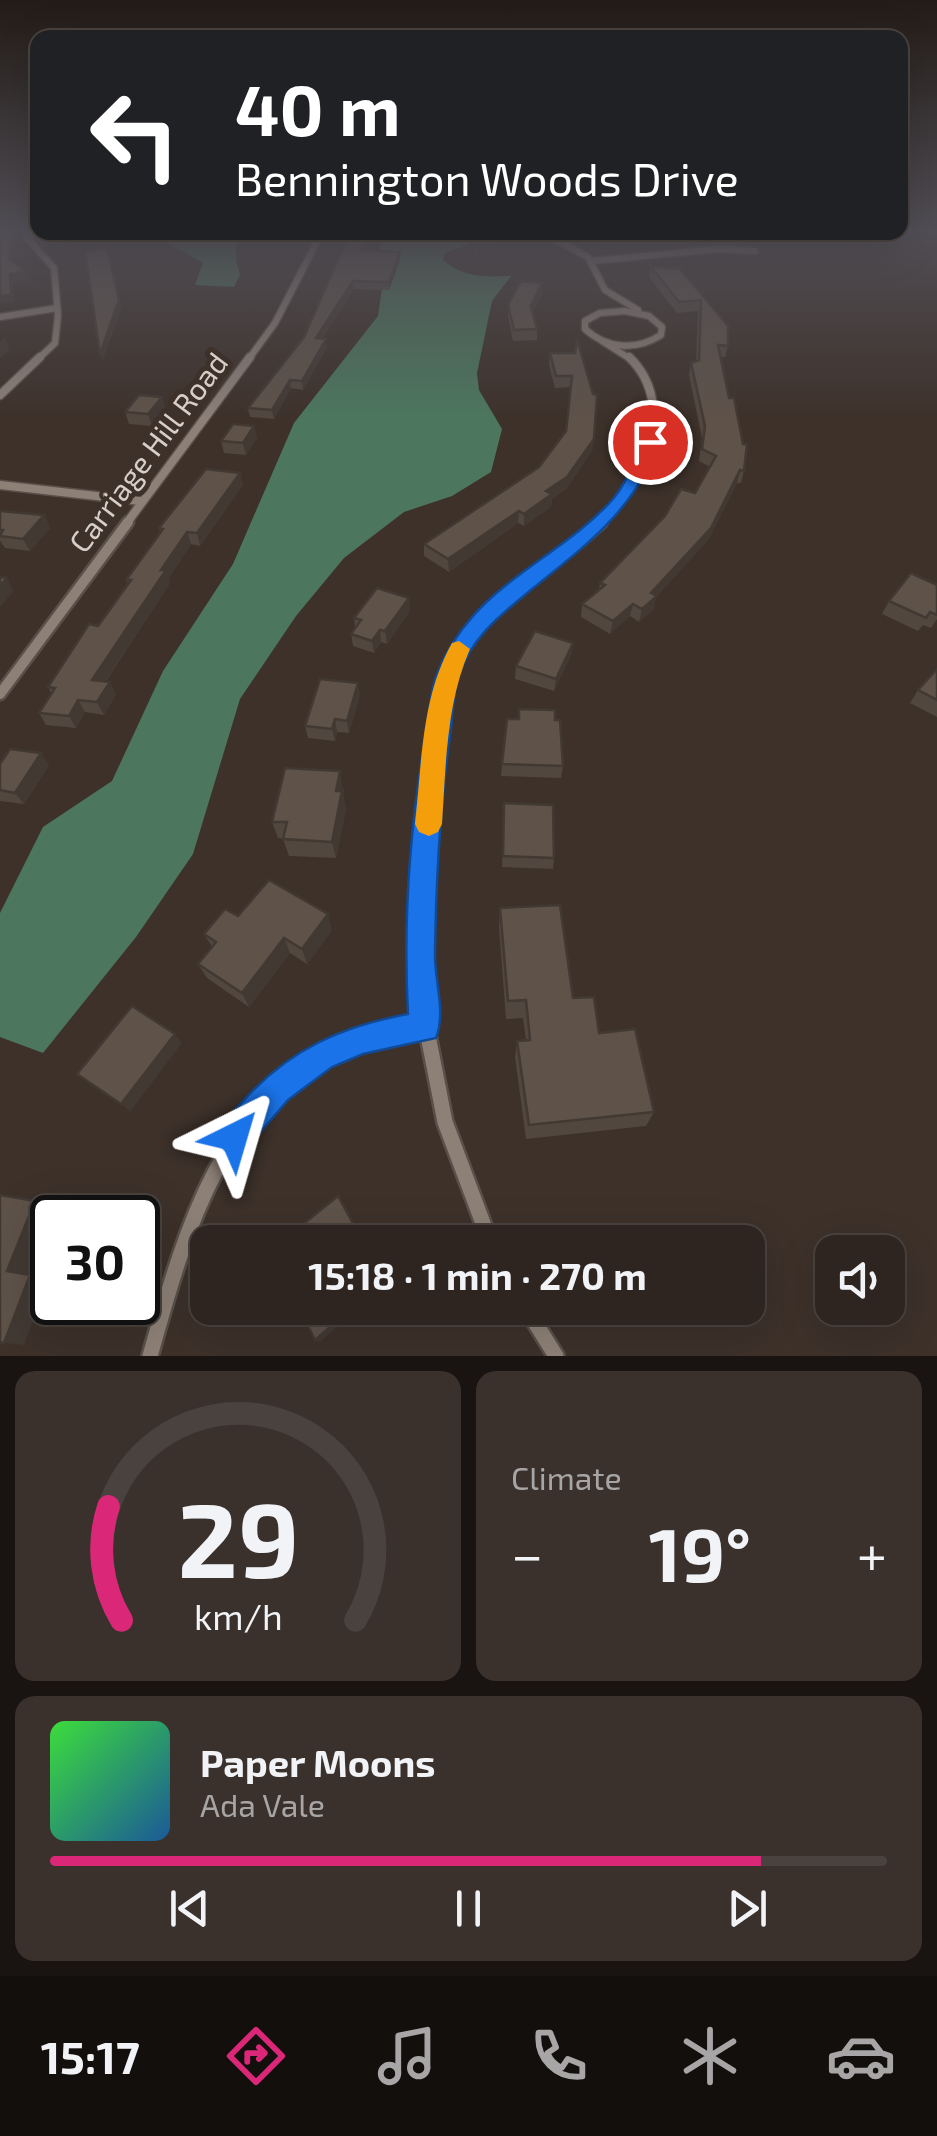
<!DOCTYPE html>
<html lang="en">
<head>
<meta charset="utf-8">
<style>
  :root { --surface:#2e2520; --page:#3a312d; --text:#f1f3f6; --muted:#a7a5a5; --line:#49423e; --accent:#db2777 }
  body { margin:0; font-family:"Exo 2",sans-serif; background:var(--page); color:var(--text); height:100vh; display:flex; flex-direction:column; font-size:38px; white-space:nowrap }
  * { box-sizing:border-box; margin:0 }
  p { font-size:32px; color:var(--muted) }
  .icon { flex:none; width:55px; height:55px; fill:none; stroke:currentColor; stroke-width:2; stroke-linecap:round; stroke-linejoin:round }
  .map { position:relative; height:1356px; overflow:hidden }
  .details { display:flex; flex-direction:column; gap:15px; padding:15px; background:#191412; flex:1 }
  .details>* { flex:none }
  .banner { position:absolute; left:30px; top:30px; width:878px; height:210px; border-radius:20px; box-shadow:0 10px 40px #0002,0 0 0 2px var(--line); background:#202124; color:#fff; overflow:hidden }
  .controls { position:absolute; left:815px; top:1235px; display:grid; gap:20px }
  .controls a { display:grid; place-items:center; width:90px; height:90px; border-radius:20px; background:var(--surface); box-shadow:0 10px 40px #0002,0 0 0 2px var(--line); font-size:50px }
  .speed { position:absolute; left:30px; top:1195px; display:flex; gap:20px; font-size:50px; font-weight:700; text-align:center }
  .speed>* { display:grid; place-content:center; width:130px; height:130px; border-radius:50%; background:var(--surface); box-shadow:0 10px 40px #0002,0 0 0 2px var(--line); line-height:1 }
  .speed .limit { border:5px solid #111; border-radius:15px; background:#fff; color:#111 }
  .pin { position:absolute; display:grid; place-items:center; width:85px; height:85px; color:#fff; margin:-42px; border:5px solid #fff; border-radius:50%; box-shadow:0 2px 10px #0007 }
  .me { position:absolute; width:110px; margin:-55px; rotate:40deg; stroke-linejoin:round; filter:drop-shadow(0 0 8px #0008) }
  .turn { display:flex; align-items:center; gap:35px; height:210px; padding:0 40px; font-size:45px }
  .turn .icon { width:130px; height:130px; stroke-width:2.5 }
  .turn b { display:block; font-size:70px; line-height:85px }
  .big { font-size:75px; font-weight:700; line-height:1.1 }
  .details .card { flex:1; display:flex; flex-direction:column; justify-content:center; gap:15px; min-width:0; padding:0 35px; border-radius:20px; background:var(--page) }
  .details .dial { align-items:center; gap:0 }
  .dial svg { height:260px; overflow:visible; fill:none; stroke:var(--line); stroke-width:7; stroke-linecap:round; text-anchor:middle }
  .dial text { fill:var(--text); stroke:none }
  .song { display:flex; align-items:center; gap:30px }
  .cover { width:120px; height:120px; border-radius:15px; background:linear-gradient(135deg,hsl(120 70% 55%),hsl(210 70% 35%)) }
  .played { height:10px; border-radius:5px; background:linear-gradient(90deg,var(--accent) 85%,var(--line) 85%) }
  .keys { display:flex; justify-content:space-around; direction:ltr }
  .heat { display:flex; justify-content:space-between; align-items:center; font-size:55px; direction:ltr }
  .details .tiles { flex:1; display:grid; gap:15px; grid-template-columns:1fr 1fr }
  .card:last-child { grid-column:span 2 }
  .trip { position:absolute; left:190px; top:1225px; width:575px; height:100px; border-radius:20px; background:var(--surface); box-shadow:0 10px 40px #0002,0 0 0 2px var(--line); font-weight:700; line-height:100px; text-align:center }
  .tabs { display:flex; height:160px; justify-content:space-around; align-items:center; background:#120f0d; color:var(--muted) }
  .tabs .icon { width:70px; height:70px }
  .tabs .selected { color:var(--accent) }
  .tabs b { font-size:45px; color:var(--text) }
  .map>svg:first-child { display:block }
  .forest { fill:#4c775e }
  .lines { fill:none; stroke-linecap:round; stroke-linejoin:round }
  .street-far4-casing { stroke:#595049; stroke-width:9 }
  .street-far3-casing { stroke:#595049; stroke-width:11 }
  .street-far2-casing { stroke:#595049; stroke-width:15 }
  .street-far1-casing { stroke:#595049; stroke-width:18 }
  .street-casing { stroke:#595049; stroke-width:20 }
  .street-far4 { stroke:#8d8077; stroke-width:6 }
  .street-far3 { stroke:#8d8077; stroke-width:8 }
  .street-far2 { stroke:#8d8077; stroke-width:10 }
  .street-far1 { stroke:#8d8077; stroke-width:12 }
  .street { stroke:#8d8077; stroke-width:15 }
  .wall { fill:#51473f }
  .shaded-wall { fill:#423933 }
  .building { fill:#5e5249; stroke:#423933; stroke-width:2.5 }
  .route { fill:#1a73e8; stroke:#114b97; stroke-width:2.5 }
  .slow { fill:#f59e0b }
  .labels { text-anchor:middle; stroke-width:10; stroke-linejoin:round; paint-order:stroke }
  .far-street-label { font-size:30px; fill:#d7cfca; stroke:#3d312a }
</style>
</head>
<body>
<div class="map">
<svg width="937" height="1356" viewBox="0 0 937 1356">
  <rect width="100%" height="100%" fill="#3d312a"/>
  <g class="forest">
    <polygon points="150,233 237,233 236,260 240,275 234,287 195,285 203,263"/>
    <path d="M386,233H473L483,239L445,253L443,260C464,278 485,277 511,276L492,301L477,373L479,390L502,429L491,472L452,496L404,512L344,558L296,616L240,699L193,854L136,937L43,1053L0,1037V913L43,827L112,781L163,671L233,564L294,423L378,316L382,288L380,245Z"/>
  </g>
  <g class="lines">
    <g class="street-far4-casing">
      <g id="street-far4">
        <polyline points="27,231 27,238 54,268 58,315 55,343 37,360"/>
        <polyline points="541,232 588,257 605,290 638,310"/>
        <polyline points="592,261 718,249 755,251"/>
        <path d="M625,311L649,316L662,327L661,335C636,351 607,349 585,329V321L600,313Z"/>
        <polyline points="0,317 57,308"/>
        <polyline points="602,341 632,360"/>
        <polyline points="248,360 275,323 322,232"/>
      </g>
    </g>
    <g class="street-far3-casing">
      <g id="street-far3">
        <polyline points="0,395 40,357"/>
        <polyline points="0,485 140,501"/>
        <polyline points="126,524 250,357"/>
        <path d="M599,524C641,486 680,406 629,357"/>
      </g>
    </g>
    <g class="street-far2-casing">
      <g id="street-far2">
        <polyline points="0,694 128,522"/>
        <path d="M435,736C452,608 519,599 602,522"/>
      </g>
    </g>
    <g class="street-far1-casing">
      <polyline id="street-far1" points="422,1008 421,921 436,733"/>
    </g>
    <g class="street-casing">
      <g id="street">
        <polyline points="422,1005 445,1122 490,1242"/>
        <polyline points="526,1308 556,1356"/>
        <path d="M150,1356C184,1236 219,1102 342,1045C368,1033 398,1031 425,1027"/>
      </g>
    </g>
    <use href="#street-far4" class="street-far4"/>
    <use href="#street-far3" class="street-far3"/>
    <use href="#street-far2" class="street-far2"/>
    <use href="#street-far1" class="street-far1"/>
    <use href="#street" class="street"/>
  </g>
  <g class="wall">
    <polygon points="350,232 370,232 365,250 400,252 400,260 389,290 354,289 322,339 327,347 303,390 291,388 274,419 250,417 248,408 304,337"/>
    <polygon points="469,232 492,232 496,243 495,253 476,256"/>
    <polygon points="651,267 680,269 728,326 728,346 725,357 720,357 744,471 741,483 737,483 708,540 656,597 654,609 639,622 630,616 610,634 581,617 582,604 599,590 600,583 695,493 710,467 699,461 702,438 689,375 691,363 696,361 698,311 677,313 649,277"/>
    <polygon points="542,294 533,312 537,329 537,340 513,341 508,316 508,305"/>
    <polygon points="550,353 575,353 594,439 592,451 566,489 552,499 551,507 524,526 518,523 449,572 424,556 424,544 539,467 566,431 571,387 555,388 549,365"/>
    <polygon points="166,409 152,426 129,424 125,412"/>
    <polygon points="254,426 257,438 246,455 224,453 221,441"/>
    <polygon points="240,473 243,485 200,546 191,544 169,578 170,583 106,681 116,694 104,715 85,712 76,728 46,725 39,713 51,693 48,687 98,626 128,585 126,580 160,532 159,528"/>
    <polygon points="0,511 44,515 50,528 30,551 5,548 0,541"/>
    <polygon points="937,585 937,619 931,628 923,625 918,631 882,614 889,601"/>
    <polygon points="409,598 410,611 387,644 381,642 374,653 353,646 351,634 355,627 354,618"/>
    <polygon points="573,643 571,655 554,691 515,679 516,666"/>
    <polygon points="937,669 937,717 910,703 918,690"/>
    <polygon points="360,695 349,733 337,732 335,741 308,738 305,726"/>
    <polygon points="518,719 555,720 563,766 561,778 501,776 502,764"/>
    <polygon points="0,764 49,765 24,804 0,801"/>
    <polygon points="344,789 343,795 346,809 336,858 289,856 283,839 278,838 272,822"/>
    <polygon points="504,803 554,858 553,869 502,867"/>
    <polygon points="500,908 599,1033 654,1112 646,1126 526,1139 515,1057 517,1041 526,1040 523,1018 506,1019 499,928"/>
    <polygon points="238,916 332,930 307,964 290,953 249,1007 207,978 198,964 212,947 204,934"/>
  </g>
  <g class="shaded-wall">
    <polygon points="10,231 12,237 13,266 10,259"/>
    <polygon points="367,232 370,232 362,258 361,250"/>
    <polygon points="496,243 495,253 476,256 476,246"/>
    <polygon points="400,252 400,260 389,290 389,282"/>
    <polygon points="109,256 122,308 102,362 100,354"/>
    <polygon points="27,272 30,280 13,282 14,302 0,304 0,296 10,274"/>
    <polygon points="353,281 354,289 317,346 316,338"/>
    <polygon points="542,283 542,294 530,317 531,306"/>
    <polygon points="5,338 10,350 0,358 0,342"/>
    <polygon points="326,339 327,347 303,390 302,381"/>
    <polygon points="290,380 291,388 274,419 272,410"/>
    <polygon points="162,397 166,409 152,426 148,414"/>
    <polygon points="254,426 257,438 246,455 243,443"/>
    <polygon points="594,439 592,451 566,489 552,499 551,507 524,526 524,514"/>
    <polygon points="740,470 737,483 708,540 656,597 654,609 639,622 642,609 651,593"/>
    <polygon points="240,473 243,485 200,546 197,533"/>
    <polygon points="519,511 518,523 449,572 448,559"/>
    <polygon points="44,515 50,528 30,551 23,539"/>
    <polygon points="187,532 191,544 169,578 170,583 98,692 92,680"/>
    <polygon points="7,578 14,591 0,607 0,586"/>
    <polygon points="409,598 410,611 387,644 385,631"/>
    <polygon points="633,604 630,616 610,634 613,621"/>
    <polygon points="380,630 381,642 374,653 372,641"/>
    <polygon points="573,643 571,655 554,691 556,679"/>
    <polygon points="110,682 116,694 104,715 97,702"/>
    <polygon points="358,683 360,695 349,733 347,721"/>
    <polygon points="78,700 85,712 76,728 69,716"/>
    <polygon points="335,719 337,732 335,741 332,729"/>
    <polygon points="41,753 49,765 24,804 15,793"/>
    <polygon points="340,771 346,809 336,858 332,842 336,791"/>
    <polygon points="328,914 332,930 307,964 302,949"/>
    <polygon points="284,938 290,953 249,1007 242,993"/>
    <polygon points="175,1034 182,1043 130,1112 121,1104"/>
    <polygon points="35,1201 52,1209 26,1277 7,1271"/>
    <polygon points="341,1202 359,1234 349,1242 341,1242"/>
    <polygon points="30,1275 48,1280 24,1345 4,1343"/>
    <polygon points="352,1308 358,1308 320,1342 315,1340"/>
  </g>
  <g class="building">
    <polygon points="0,231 10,231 10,259 27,272 10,274 11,295 0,296"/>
    <polygon points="350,232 367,232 361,250 400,252 389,282 353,281 316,338 326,339 302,381 290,380 272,410 248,408 304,337"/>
    <polygon points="472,232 492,232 496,243 476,246"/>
    <polygon points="107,248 119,300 100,354 85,251"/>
    <polygon points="651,267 680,269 728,326 728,346 718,345 729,398 734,398 743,444 747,444 744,471 740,470 711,528 651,593 657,596 642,609 633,604 613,621 582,604 605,585 600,583 665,516 681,489 695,493 716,456 702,449 705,426 691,363 699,360 701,300 679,302"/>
    <polygon points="521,281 542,283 531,306 537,329 514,330 508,305"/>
    <polygon points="577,339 593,394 597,395 594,439 567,477 546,491 552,494 524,514 519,511 448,559 424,544 539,467 566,431 572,376 556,376 550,353 575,353"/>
    <polygon points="139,395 162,397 148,414 125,412"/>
    <polygon points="233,424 254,426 243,443 221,441"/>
    <polygon points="206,469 240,473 197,533 187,532 161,570 166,570 92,680 110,682 97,702 78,700 69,716 39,713 55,688 48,687 78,641 89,624 98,626 131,580 126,580 163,529 159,528"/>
    <polygon points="0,511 44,515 23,539 0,536 3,530 0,530"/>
    <polygon points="911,573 937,585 937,615 930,612 926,618 889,601"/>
    <polygon points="0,577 7,578 0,586"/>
    <polygon points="377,588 409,598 385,631 380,630 372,641 351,634 361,620 354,618"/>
    <polygon points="535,631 573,643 556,679 516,666"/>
    <polygon points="937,669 937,700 918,690"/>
    <polygon points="320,679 358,683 347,721 335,719 332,729 305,726"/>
    <polygon points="519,709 555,710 555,720 560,720 563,766 502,764 507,719 519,719"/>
    <polygon points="10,749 41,753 15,793 0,790 0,764"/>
    <polygon points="285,768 340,771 336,791 342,791 332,842 283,839 287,822 272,822"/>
    <polygon points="504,803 553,805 554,858 503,856"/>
    <polygon points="269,880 328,914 302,949 284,938 242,993 198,964 216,942 204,934 225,909 238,916"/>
    <polygon points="560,905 573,998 594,997 599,1033 635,1029 654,1112 529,1125 517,1041 530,1040 526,1000 508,1001 500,908"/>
    <polygon points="132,1006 175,1034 121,1104 77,1074"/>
    <polygon points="0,1195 35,1201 7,1271 30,1275 4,1343 0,1342"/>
    <polygon points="338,1196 356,1229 341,1242 281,1242"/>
    <polygon points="299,1308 352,1308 315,1340"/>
  </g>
  <linearGradient id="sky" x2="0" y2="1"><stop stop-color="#221b17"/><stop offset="0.55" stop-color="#514e55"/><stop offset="1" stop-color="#514e55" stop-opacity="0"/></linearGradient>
  <rect width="937" height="420" fill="url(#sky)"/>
  <path class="route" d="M644,439L659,442C634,513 582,548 526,594C498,617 471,639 459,675C453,691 453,711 451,728C440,802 436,880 435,956C435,982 446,1013 436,1038L363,1054L332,1067L288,1100L246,1149L234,1154L222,1149L217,1137C223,1122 234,1111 245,1099C290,1049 343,1026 408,1014C403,922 410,825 426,734C429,714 430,692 437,674C445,653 458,633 473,616C513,571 572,545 613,499C629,480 633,460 644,439Z"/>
  <path class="slow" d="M459,641L470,649C446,704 446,764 442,824L438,832L429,836L419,832L415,824C422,763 421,698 452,643Z"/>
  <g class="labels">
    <g class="far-street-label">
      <text transform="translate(149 453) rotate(-53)" y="10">Carriage Hill Road</text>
    </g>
  </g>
</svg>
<div class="controls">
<a><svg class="icon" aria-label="sound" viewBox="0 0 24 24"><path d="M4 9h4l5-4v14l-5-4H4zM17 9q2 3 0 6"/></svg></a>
</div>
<div class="speed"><div class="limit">30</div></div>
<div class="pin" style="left:650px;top:442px;background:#d93025"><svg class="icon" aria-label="arrive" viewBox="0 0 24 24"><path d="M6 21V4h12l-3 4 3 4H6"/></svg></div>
<svg class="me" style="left:234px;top:1137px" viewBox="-20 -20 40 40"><path d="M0-17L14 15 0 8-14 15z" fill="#1a73e8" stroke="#fff" stroke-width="4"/></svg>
<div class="trip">15:18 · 1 min · 270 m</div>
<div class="banner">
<div class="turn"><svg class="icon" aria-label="left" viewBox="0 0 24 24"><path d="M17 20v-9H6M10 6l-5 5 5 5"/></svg><div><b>40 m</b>Bennington Woods Drive</div></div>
</div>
</div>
<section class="details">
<div class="tiles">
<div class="card dial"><svg viewBox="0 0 100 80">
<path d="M14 69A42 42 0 1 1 86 69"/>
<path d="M14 69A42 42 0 0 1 10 34" stroke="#db2777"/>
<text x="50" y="56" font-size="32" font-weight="700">29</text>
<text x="50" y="72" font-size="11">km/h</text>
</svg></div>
<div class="card"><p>Climate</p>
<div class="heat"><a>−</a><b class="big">19°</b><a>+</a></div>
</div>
<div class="card">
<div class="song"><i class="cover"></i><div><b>Paper Moons</b><p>Ada Vale</p></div></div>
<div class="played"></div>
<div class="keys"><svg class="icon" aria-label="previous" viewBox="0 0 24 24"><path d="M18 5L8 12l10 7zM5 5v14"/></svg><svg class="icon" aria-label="pause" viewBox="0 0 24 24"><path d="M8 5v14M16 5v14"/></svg><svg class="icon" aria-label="next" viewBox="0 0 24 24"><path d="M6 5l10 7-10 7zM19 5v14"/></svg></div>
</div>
</div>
</section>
<nav class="tabs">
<b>15:17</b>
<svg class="icon selected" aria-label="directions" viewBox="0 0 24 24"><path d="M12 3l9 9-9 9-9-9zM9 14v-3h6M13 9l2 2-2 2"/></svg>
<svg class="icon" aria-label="music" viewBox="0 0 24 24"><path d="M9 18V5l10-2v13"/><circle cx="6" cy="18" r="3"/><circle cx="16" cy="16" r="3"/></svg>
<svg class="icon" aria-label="phone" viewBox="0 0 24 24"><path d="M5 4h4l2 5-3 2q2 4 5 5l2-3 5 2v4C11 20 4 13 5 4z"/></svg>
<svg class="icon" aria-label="climate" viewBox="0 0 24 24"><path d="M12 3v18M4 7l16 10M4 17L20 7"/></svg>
<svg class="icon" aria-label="car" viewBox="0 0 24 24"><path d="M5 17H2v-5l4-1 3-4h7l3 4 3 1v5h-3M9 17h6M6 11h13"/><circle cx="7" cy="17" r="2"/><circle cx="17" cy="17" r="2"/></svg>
</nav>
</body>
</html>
